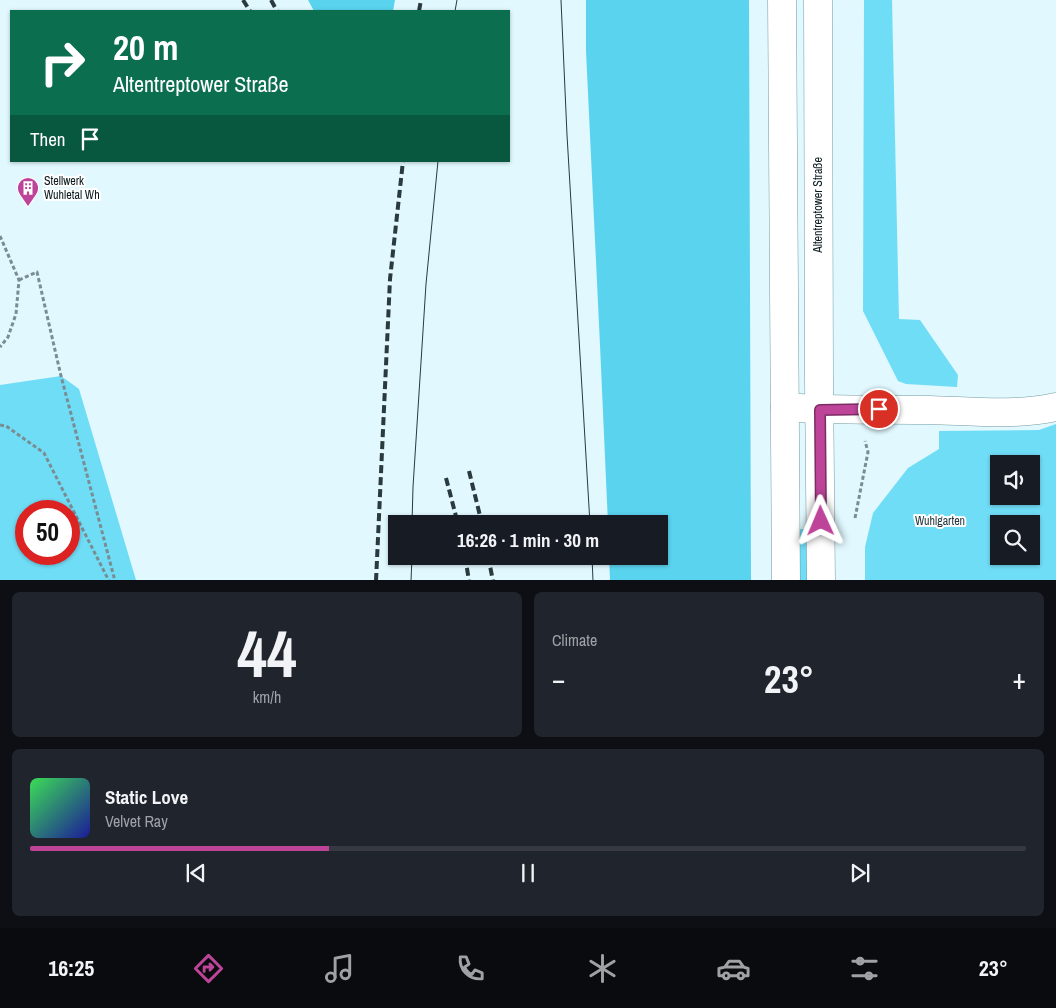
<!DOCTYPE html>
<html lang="en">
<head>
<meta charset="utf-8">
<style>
  :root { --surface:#171b24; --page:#20242c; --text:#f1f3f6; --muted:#9ea1a6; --line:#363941; --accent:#bd4499 }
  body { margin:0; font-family:"Archivo Narrow",sans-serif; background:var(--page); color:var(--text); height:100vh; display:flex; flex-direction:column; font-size:19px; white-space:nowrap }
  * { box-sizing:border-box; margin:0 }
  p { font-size:16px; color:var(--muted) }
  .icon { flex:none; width:28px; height:28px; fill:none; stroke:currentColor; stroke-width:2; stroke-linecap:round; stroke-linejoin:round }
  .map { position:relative; height:580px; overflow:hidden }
  .drawer { display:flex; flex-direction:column; gap:12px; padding:12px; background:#0d0f14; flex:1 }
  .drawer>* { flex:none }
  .banner { position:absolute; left:10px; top:10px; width:500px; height:152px; border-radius:0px; box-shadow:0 1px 4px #0004; background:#0b6e4f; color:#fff; overflow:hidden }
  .buttons { position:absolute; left:990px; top:455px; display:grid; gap:10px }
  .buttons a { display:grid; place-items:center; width:50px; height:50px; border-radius:0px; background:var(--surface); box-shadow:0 1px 4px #0004; font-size:25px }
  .speed { position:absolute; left:15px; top:500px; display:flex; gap:10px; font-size:25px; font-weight:700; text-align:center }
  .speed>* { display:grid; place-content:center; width:65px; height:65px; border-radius:50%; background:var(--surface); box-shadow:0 1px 4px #0004; line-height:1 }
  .speed .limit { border:8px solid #d22; background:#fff; color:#111 }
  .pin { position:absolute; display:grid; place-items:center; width:42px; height:42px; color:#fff; margin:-21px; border:2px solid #fff; border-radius:50%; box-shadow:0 1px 5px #0007 }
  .me { position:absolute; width:55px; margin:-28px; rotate:359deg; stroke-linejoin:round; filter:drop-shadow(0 0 4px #0008) }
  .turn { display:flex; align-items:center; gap:18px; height:105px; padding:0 20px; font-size:22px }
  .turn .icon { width:65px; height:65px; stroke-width:2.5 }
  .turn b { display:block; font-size:35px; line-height:42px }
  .then { display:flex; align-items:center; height:48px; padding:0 20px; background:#0003; gap:10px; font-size:19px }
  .big { font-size:38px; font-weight:700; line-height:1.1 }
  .drawer .tile { flex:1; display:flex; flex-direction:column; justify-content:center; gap:8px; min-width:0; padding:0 18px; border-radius:8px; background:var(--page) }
  .drawer .dial { align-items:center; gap:0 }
  .dial b { font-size:65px; line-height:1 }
  .song { display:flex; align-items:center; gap:15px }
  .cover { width:60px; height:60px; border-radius:8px; background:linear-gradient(135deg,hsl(130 70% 55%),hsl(240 70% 35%)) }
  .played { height:5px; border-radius:2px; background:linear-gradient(90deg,var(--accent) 30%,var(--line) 30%) }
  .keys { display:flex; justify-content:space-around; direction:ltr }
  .heat { display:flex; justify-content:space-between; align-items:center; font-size:28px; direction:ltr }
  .drawer .tiles { flex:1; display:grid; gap:12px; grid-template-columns:1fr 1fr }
  .tile:last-child { grid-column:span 2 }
  .trip { position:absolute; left:388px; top:515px; width:280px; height:50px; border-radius:0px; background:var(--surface); box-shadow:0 1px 4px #0004; font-weight:700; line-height:50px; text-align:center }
  .tabs { display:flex; height:80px; justify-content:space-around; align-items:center; background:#090b0e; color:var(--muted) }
  .tabs .icon { width:35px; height:35px }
  .tabs .selected { color:var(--accent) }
  .tabs b { font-size:22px; color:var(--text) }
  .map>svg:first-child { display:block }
  .green { fill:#70ddf7; fill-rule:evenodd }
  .forest { fill:#5ad3ef }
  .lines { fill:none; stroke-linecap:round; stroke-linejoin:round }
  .minor-casing { stroke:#749aa4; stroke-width:29 }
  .major-casing { stroke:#749aa4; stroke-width:29 }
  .path { stroke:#798d92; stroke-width:3; stroke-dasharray:4 2.5; stroke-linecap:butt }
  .minor { stroke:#fff; stroke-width:28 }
  .major { stroke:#fff; stroke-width:28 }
  .tram { stroke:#2a3a3d; stroke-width:1 }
  .rail { stroke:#2a3a3d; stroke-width:4; stroke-dasharray:8 4; stroke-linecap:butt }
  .route-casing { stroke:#7b2c63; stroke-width:12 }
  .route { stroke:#bd4499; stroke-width:9 }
  .labels { text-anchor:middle; stroke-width:4; stroke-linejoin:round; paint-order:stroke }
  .poi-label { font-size:12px; fill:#0b1a1d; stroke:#fff; text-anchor:start }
  .street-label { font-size:12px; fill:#0b1a1d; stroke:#fff }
  .park-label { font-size:12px; fill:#1e3339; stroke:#fff }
</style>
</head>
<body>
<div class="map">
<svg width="1056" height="581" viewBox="0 0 1056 581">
  <rect width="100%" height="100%" fill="#e0f8fe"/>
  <g class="green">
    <polygon points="864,0 892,0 899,319 920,320 958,375 957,387 906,384 898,381 863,311"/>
    <path d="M61,376L79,389L136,580H0V385ZM26,511H69V554H26Z"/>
    <path d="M1056,424V580H865V547L873,513L908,468L939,449V431L1039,430ZM999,464H1031V496H999ZM999,524H1031V556H999Z"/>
    <rect x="797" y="529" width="13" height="51"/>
  </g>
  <g class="forest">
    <polygon points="308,0 395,0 393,11 314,11"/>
    <polygon points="586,0 749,0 751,580 610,580 609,556 659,556 659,524 608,524 600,345 586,51"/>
  </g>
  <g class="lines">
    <g class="minor-casing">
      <path id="minor" d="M785,407C833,411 882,409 930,410C971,411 1016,416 1056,407"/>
    </g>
    <g class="major-casing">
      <g id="major">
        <polyline points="782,0 786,581"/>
        <polyline points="818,0 819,380 821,581"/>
      </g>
    </g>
    <g class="path">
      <polyline points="0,236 19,280 16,314 8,337 0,347"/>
      <polyline points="19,280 37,272 61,376 115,581"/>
      <polyline points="0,425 6,426 44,453 109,581"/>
      <polyline points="855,518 868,452 865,441"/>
    </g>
    <use href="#minor" class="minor"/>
    <use href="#major" class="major"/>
    <g class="tram">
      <polyline points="561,0 567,135 590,524"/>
      <polyline points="455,11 457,0"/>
      <polyline points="412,524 413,487 426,284 438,161"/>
      <polyline points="592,556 593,581"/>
      <polyline points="411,581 412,556"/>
    </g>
    <g class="rail">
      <polyline points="243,0 250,11"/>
      <polyline points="271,0 277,11"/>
      <polyline points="419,11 421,0"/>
      <polyline points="469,471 482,524"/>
      <polyline points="446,478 458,524"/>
      <polyline points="465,556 469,581"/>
      <polyline points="488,556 493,581"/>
      <polyline points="376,581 390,279 403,161"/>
    </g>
  </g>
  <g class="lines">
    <g class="route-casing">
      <polyline id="route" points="821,521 820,410 879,409"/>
    </g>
    <use href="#route" class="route"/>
  </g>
  <defs>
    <g id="building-pin" transform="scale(1.125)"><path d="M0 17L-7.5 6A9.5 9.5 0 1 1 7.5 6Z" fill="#bd4499" stroke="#fff"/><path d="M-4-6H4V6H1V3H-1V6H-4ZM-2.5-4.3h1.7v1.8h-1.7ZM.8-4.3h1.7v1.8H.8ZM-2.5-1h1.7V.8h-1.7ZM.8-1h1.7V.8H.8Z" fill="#fff"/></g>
  </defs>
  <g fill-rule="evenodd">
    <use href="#building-pin" x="28" y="188"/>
  </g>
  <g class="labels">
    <g class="poi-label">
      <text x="44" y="185">Stellwerk<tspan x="44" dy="14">Wuhletal Wh</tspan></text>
    </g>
    <g class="street-label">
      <text transform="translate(818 205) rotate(-90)" y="4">Altentreptower Straße</text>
    </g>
    <g class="park-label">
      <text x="940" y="525">Wuhlgarten</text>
    </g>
  </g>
</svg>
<div class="buttons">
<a><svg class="icon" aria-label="sound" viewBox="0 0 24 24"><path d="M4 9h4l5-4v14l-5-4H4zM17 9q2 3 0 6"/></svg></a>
<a><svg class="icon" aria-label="search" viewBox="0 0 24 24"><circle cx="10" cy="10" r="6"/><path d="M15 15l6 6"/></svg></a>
</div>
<div class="speed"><div class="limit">50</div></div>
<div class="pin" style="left:879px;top:409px;background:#d93025"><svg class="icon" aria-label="arrive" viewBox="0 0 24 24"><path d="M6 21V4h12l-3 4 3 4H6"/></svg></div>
<svg class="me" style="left:821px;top:521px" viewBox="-20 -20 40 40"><path d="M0-17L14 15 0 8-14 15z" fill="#bd4499" stroke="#fff" stroke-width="4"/></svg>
<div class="trip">16:26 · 1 min · 30 m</div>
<div class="banner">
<div class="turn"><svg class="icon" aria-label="right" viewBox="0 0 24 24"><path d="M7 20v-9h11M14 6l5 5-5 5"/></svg><div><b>20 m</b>Altentreptower Straße</div></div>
<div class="then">Then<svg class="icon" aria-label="arrive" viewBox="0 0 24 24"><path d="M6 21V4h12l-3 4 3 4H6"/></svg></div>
</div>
</div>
<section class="drawer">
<div class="tiles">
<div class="tile dial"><b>44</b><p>km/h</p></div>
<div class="tile"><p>Climate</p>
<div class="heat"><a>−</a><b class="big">23°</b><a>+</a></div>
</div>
<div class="tile">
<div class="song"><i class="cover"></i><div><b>Static Love</b><p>Velvet Ray</p></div></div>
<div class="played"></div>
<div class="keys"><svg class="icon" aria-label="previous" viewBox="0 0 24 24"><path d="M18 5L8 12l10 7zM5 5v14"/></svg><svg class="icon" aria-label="pause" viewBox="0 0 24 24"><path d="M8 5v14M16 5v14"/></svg><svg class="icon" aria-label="next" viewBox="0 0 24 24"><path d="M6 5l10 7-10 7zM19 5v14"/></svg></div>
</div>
</div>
</section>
<nav class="tabs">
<b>16:25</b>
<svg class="icon selected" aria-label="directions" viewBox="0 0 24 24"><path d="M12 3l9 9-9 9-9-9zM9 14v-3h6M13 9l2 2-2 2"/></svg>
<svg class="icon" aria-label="music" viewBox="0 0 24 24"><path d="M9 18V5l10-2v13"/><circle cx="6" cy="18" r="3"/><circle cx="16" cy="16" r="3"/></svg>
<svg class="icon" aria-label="phone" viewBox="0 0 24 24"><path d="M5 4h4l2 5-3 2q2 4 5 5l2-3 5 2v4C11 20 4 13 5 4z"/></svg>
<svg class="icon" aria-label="climate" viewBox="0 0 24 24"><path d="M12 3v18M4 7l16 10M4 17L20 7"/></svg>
<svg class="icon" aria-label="car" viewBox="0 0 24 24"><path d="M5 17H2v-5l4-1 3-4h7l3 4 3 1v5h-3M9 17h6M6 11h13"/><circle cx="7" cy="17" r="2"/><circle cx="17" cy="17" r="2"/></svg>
<svg class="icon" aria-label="filters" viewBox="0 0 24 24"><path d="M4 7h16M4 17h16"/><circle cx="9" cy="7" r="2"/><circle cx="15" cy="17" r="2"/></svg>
<b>23°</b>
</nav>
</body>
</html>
